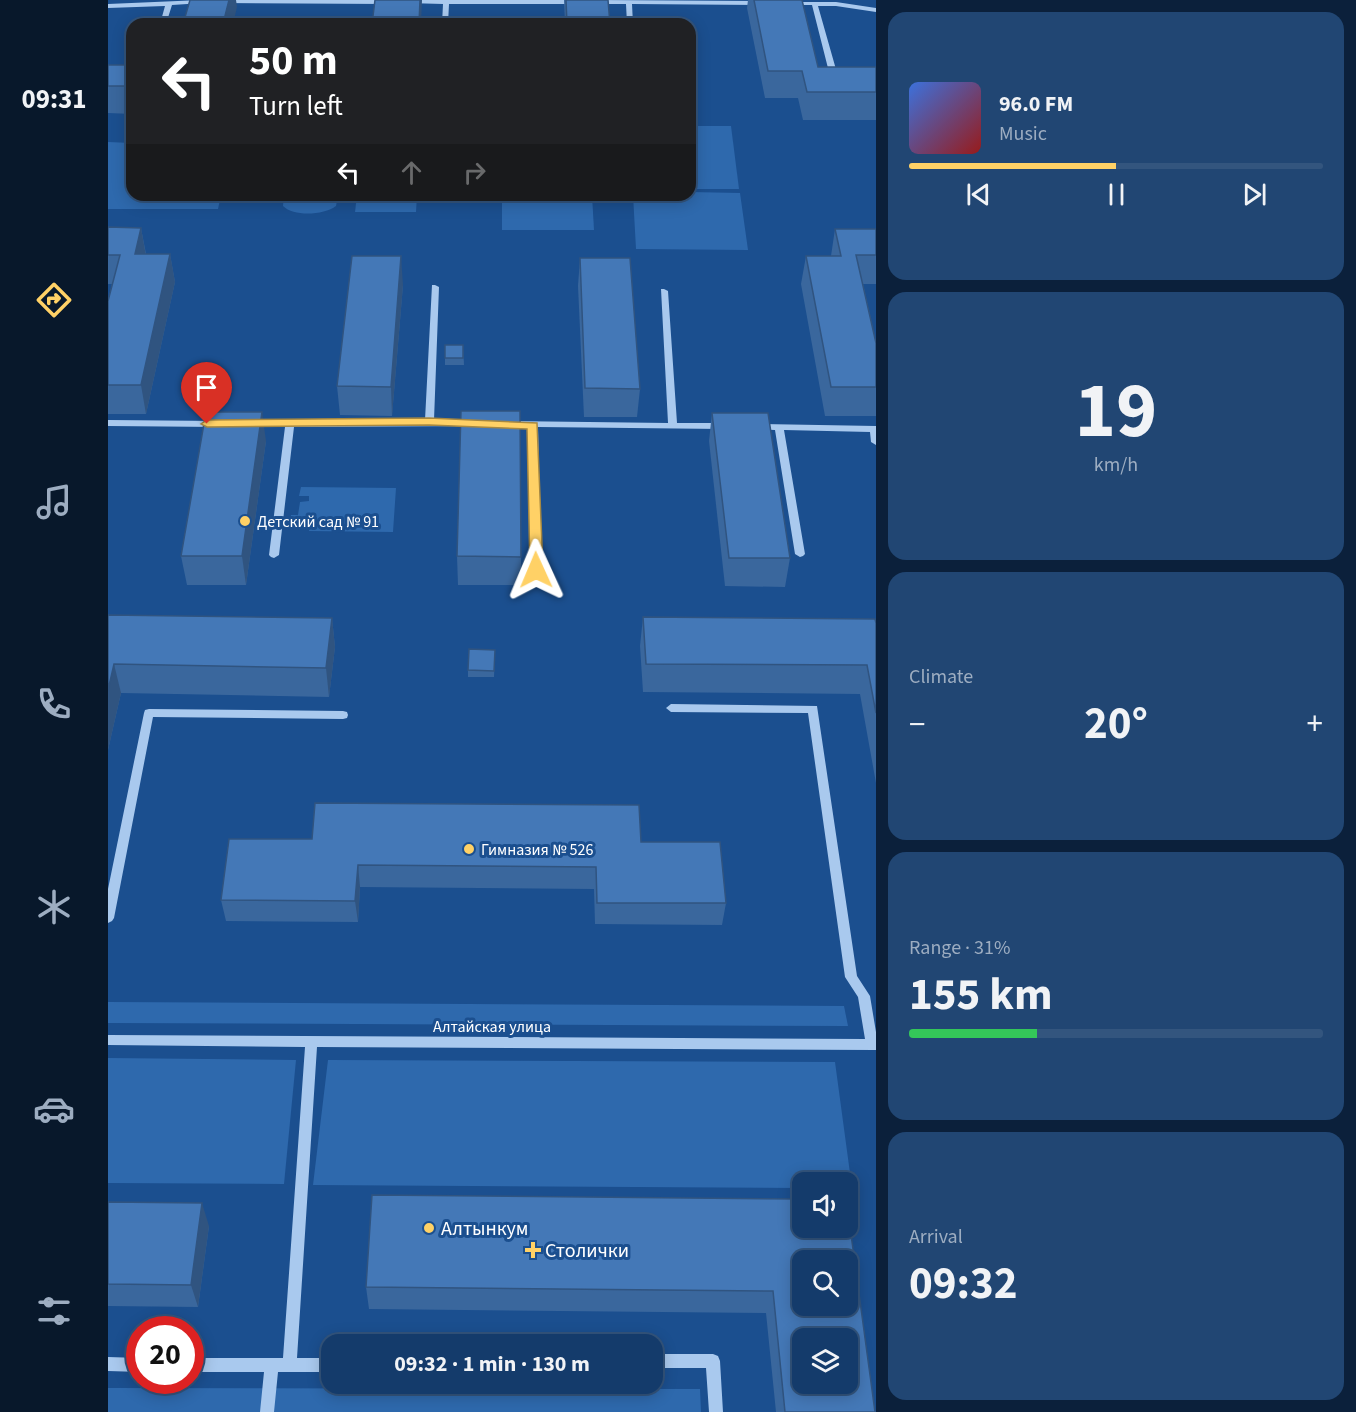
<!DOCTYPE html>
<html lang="en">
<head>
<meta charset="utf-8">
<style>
  :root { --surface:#143b6b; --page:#214673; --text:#f1f3f6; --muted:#9dadc1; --line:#33557e; --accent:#ffd166 }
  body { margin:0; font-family:"Source Sans 3",sans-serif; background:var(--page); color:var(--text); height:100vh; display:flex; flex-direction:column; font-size:22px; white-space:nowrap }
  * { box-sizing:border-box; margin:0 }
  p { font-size:20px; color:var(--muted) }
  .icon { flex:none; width:33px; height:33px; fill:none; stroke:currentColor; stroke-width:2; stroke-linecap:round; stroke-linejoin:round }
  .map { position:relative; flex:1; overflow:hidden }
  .sheet { display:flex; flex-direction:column; gap:12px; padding:12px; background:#0b203b; width:480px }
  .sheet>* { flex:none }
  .hud { position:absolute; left:18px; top:18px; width:570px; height:183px; border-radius:18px; box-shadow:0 3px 15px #0003,0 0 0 2px var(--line); background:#202124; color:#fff; overflow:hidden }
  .controls { position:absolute; left:684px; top:1172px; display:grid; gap:12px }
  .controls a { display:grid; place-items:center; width:66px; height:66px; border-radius:12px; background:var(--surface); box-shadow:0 3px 15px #0003,0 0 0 2px var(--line); font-size:30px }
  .speed { position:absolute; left:18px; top:1316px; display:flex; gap:12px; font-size:30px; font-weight:700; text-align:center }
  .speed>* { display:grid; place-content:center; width:78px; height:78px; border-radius:50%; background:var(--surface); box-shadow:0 3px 15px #0003,0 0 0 2px var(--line); line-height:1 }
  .speed .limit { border:9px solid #d22; background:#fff; color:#111 }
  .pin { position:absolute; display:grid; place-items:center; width:51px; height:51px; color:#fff; margin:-62px -26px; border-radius:50% 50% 50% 0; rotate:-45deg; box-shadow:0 0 6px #0007 }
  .pin .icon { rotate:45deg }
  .me { position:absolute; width:66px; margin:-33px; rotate:359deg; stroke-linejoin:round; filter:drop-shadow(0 0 4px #0008) }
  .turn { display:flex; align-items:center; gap:21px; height:126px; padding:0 24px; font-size:27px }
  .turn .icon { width:78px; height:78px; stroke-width:2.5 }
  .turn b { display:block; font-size:42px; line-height:51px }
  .lanes { display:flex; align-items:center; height:57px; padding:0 24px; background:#0003; justify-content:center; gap:30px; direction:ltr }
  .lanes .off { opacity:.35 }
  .big { font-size:45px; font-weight:700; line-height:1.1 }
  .sheet .tile { flex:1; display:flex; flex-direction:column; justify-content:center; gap:9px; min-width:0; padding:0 21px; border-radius:18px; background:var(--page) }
  .sheet .dial { align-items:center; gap:0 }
  .dial b { font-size:78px; line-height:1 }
  .song { display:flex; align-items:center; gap:18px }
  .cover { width:72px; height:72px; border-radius:9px; background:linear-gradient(135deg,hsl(220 70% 55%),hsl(0 70% 35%)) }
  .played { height:6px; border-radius:3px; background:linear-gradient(90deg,var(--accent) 50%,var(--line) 50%) }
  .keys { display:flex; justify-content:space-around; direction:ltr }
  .heat { display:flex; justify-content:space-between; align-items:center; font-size:33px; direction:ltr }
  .charge { height:9px; border-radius:4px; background:linear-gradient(90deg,#34c759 31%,var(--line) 0) }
  .trip { position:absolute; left:213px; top:1334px; width:342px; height:60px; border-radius:18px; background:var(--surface); box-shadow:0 3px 15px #0003,0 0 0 2px var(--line); font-weight:700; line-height:60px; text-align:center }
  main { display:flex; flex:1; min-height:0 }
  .tabs { display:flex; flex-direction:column; width:108px; justify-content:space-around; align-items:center; background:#08182b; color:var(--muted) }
  .tabs .icon { width:42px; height:42px }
  .tabs .active { color:var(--accent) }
  .tabs b { font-size:27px; color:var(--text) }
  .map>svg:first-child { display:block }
  .green { fill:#2e69ad }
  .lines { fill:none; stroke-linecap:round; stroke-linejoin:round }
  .minor { fill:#a9c9ee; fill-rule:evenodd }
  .wall { fill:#3a679d }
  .shaded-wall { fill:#305480 }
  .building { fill:#4478b7; stroke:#305480; stroke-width:1.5; fill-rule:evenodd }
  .route { fill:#ffd166; stroke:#a68842; stroke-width:1.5 }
  .poi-dot { fill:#ffd166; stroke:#1b4f8f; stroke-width:2 }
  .labels { text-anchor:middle; stroke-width:6; stroke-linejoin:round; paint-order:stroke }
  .poi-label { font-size:16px; fill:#fff; stroke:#1b4f8f; text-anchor:start }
  .street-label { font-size:16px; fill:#fff; stroke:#1b4f8f }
  .near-poi-label { font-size:20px; fill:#fff; stroke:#1b4f8f; text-anchor:start }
</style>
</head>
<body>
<main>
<nav class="tabs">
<b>09:31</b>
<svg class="icon active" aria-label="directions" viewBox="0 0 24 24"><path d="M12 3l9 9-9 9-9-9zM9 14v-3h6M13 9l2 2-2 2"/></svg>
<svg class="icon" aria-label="music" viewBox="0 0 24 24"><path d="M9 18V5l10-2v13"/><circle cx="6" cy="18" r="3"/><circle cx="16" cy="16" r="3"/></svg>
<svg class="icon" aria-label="phone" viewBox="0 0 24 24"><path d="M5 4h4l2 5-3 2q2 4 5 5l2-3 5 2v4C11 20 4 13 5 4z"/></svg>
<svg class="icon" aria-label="climate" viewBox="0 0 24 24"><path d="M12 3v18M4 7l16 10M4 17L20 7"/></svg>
<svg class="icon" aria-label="car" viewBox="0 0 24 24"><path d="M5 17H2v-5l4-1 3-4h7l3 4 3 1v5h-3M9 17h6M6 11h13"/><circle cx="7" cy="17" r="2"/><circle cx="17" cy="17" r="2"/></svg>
<svg class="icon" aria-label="filters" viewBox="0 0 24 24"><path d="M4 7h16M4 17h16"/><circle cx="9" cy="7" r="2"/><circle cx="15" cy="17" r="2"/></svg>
</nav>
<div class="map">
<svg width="768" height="1412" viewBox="0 0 768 1412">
  <rect width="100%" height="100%" fill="#1b4f8f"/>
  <g class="green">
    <polygon points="582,126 623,126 631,189 582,189"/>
    <polygon points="0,142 24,143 24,195 113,195 110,209 0,209"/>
    <polygon points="582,192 632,193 640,250 528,249 525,195 582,195"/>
    <path d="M176,195H230L228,206C216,215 186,217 175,206Z"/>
    <polygon points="249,195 309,195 308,212 247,212"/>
    <polygon points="394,195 484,195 486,230 394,230"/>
    <polygon points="193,487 288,488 285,532 201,531 202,523 182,523 183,515 190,515 192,502 201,501 201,496 191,496"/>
    <polygon points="0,1002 736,1006 740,1026 0,1023"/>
    <polygon points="0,1058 188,1060 176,1184 0,1183"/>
    <polygon points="220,1060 727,1062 744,1188 740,1188 740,1182 694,1182 694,1188 205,1185"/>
    <polygon points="0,1388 592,1389 593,1412 0,1412"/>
  </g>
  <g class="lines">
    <g class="minor">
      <polygon points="93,0 96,2 95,3 64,5 58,24 52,24 57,6 0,8 0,4"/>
      <polygon points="115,0 279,0 282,2 279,4 113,3 112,2"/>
      <polygon points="301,0 468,0 471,2 468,4 341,4 340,24 334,24 335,4 299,3 298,2"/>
      <polygon points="489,0 651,1 654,3 651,5 524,4 525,24 519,24 518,4 487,4 484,2"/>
      <polygon points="680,2 728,2 768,8 768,12 728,6 710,6 731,80 730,82 723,80 704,5 682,5 680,4"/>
      <polygon points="324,285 327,285 331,287 326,420 366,420 370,423 366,426 186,427 171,555 166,558 163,557 161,555 177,427 141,427 137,424 141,421 317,420"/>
      <polygon points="553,289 556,289 560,291 569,423 615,423 619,426 615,429 430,427 433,570 431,572 425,572 423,570 421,427 399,427 395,424 399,421 560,423"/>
      <polygon points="0,420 111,421 115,424 111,427 0,426"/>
      <polygon points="648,424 768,426 768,445 763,442 762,432 676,430 697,554 695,556 692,557 687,554 667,430 645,429 644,427"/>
      <polygon points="563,704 709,706 749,976 762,996 768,1032 768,1050 209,1047 189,1358 224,1358 224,1372 170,1372 166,1412 152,1412 156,1372 82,1372 82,1358 175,1358 197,1047 0,1045 0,1035 757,1039 750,997 737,977 700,713 563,712 558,708"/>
      <polygon points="41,709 235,711 239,712 240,715 239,718 235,719 45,717 6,918 4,921 0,923 0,889 36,713 37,710"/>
      <polygon points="544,1354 605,1354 610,1356 612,1361 615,1412 601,1412 598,1368 544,1368"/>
      <polygon points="0,1357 32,1358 32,1372 0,1371"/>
    </g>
  </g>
  <g class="wall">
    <polygon points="456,0 500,0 502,24 457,24"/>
    <polygon points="640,0 694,0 710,67 768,67 768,120 695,120 690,98 657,98 639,8"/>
    <polygon points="0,65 24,65 24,114 0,113"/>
    <polygon points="0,227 33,228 38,254 62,254 67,282 38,414 0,414 0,301 4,284 0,284"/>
    <polygon points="727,229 768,229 768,284 755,284 768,343 768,416 717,416 693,284 698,256 723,256"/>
    <polygon points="472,258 532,389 529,417 476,417 470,286"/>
    <polygon points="295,285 284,416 232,415 229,386"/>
    <polygon points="337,345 355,345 356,365 337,365"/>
    <polygon points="604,413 682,558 677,587 617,586 601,441"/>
    <polygon points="158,441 138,585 79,585 73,556"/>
    <polygon points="349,556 413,557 413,585 350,585"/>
    <polygon points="0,615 224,618 227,647 221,697 13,693 0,750"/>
    <polygon points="535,617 768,623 768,783 752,694 535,692 532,646"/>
    <polygon points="387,650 386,677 360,677 360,670"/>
    <polygon points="121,839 533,842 618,903 614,925 487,924 486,889 252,887 250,922 118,921 113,900"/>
    <polygon points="694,1199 767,1412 668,1412 658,1313 261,1309 258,1287"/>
    <polygon points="0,1202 101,1226 90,1307 0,1306"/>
  </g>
  <g class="shaded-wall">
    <polygon points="121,0 128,0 129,7 125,24 115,24"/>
    <polygon points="312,0 314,0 313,24 311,24"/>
    <polygon points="33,228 38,256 27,254"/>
    <polygon points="62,254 67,282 38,414 33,385"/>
    <polygon points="293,256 295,285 284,416 283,387"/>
    <polygon points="154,412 158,441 138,585 134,556"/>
    <polygon points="224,618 227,647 221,697 218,668"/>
    <polygon points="6,664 13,693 0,750 0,690"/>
    <polygon points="250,865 252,887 250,922 247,901"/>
    <polygon points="94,1203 101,1226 90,1307 83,1285"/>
  </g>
  <g class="building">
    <polygon points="82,0 121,0 115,24 75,24"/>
    <polygon points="267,0 312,0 311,24 264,24"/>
    <polygon points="458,0 500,0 502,24 459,24"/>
    <polygon points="646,0 694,0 710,67 768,67 768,92 699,92 694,71 660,71"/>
    <rect x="0" y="65" width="24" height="21"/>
    <polygon points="0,227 33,228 27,254 62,254 33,385 0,385 0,301 12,255 0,255"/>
    <polygon points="727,229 768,229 768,255 748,255 768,343 768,387 723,387 698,256 733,256"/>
    <polygon points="244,256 293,256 283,387 229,386"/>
    <polygon points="472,258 522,258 532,389 477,388"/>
    <rect x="337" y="345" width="18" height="13"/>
    <polygon points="353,411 412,411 413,557 349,556"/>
    <polygon points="98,412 154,412 134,556 73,556"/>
    <polygon points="604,413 660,413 682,558 621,558"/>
    <polygon points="0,615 224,618 218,668 6,664 0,690"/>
    <polygon points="535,617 767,619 768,623 768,713 759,665 538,664"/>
    <polygon points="361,649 387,650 386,671 360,670"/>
    <polygon points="207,803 531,805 533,842 612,842 618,903 489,903 488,867 250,865 247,901 113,900 121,839 204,839"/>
    <path d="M264,1195L694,1199V1227H740V1212L767,1412H677L665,1291L258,1287ZM694,1260H740V1305H694ZM694,1338H740V1383H694Z"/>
    <polygon points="0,1202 94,1203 83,1285 0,1284"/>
  </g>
  <polygon class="route" points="321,418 429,423 435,570 433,573 424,573 422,570 419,429 321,425 99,427 93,424 99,420"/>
  <g class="poi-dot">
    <circle cx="137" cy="521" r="6"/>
    <circle cx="361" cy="849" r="6"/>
    <circle cx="321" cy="1228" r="6"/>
    <path d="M422 1241h6v6h6v6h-6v6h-6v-6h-6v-6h6z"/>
  </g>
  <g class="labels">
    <g class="poi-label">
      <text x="149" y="527">Детский сад № 91</text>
      <text x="373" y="855">Гимназия № 526</text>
    </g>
    <g class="street-label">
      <text x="384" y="1032">Алтайская улица</text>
    </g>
    <g class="near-poi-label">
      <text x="333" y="1235">Алтынкум</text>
      <text x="437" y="1257">Столички</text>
    </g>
  </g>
</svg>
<div class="controls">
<a><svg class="icon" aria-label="sound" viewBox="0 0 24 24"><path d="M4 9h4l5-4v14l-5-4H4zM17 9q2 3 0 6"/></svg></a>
<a><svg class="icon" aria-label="search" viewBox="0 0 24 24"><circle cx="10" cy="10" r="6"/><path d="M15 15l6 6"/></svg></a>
<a><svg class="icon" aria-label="layers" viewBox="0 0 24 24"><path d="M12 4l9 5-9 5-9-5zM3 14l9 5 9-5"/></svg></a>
</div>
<div class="speed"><div class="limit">20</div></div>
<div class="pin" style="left:99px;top:424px;background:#d93025"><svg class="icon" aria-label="arrive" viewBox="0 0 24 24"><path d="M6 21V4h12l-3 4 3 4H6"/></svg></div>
<svg class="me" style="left:428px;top:570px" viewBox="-20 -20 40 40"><path d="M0-17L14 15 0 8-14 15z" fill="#ffd166" stroke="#fff" stroke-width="4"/></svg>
<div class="trip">09:32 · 1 min · 130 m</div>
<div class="hud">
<div class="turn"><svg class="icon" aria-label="left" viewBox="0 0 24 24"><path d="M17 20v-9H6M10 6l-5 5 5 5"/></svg><div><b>50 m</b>Turn left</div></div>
<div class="lanes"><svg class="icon" aria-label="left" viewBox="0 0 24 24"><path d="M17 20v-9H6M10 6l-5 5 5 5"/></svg><svg class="icon off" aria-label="ahead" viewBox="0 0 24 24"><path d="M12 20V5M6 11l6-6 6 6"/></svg><svg class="icon off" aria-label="right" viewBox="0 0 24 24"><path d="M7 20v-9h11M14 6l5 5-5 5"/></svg></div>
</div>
</div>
<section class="sheet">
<div class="tile">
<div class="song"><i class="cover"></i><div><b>96.0 FM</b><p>Music</p></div></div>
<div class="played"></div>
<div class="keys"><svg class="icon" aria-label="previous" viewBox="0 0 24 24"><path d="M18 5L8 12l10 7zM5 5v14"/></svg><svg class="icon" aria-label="pause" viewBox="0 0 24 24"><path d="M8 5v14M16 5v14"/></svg><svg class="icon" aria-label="next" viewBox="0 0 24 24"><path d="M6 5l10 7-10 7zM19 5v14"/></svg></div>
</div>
<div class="tile dial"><b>19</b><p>km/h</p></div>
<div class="tile"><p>Climate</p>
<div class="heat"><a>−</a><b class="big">20°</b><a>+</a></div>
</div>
<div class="tile"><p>Range · 31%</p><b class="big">155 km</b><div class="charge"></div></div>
<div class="tile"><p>Arrival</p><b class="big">09:32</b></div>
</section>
</main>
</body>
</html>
